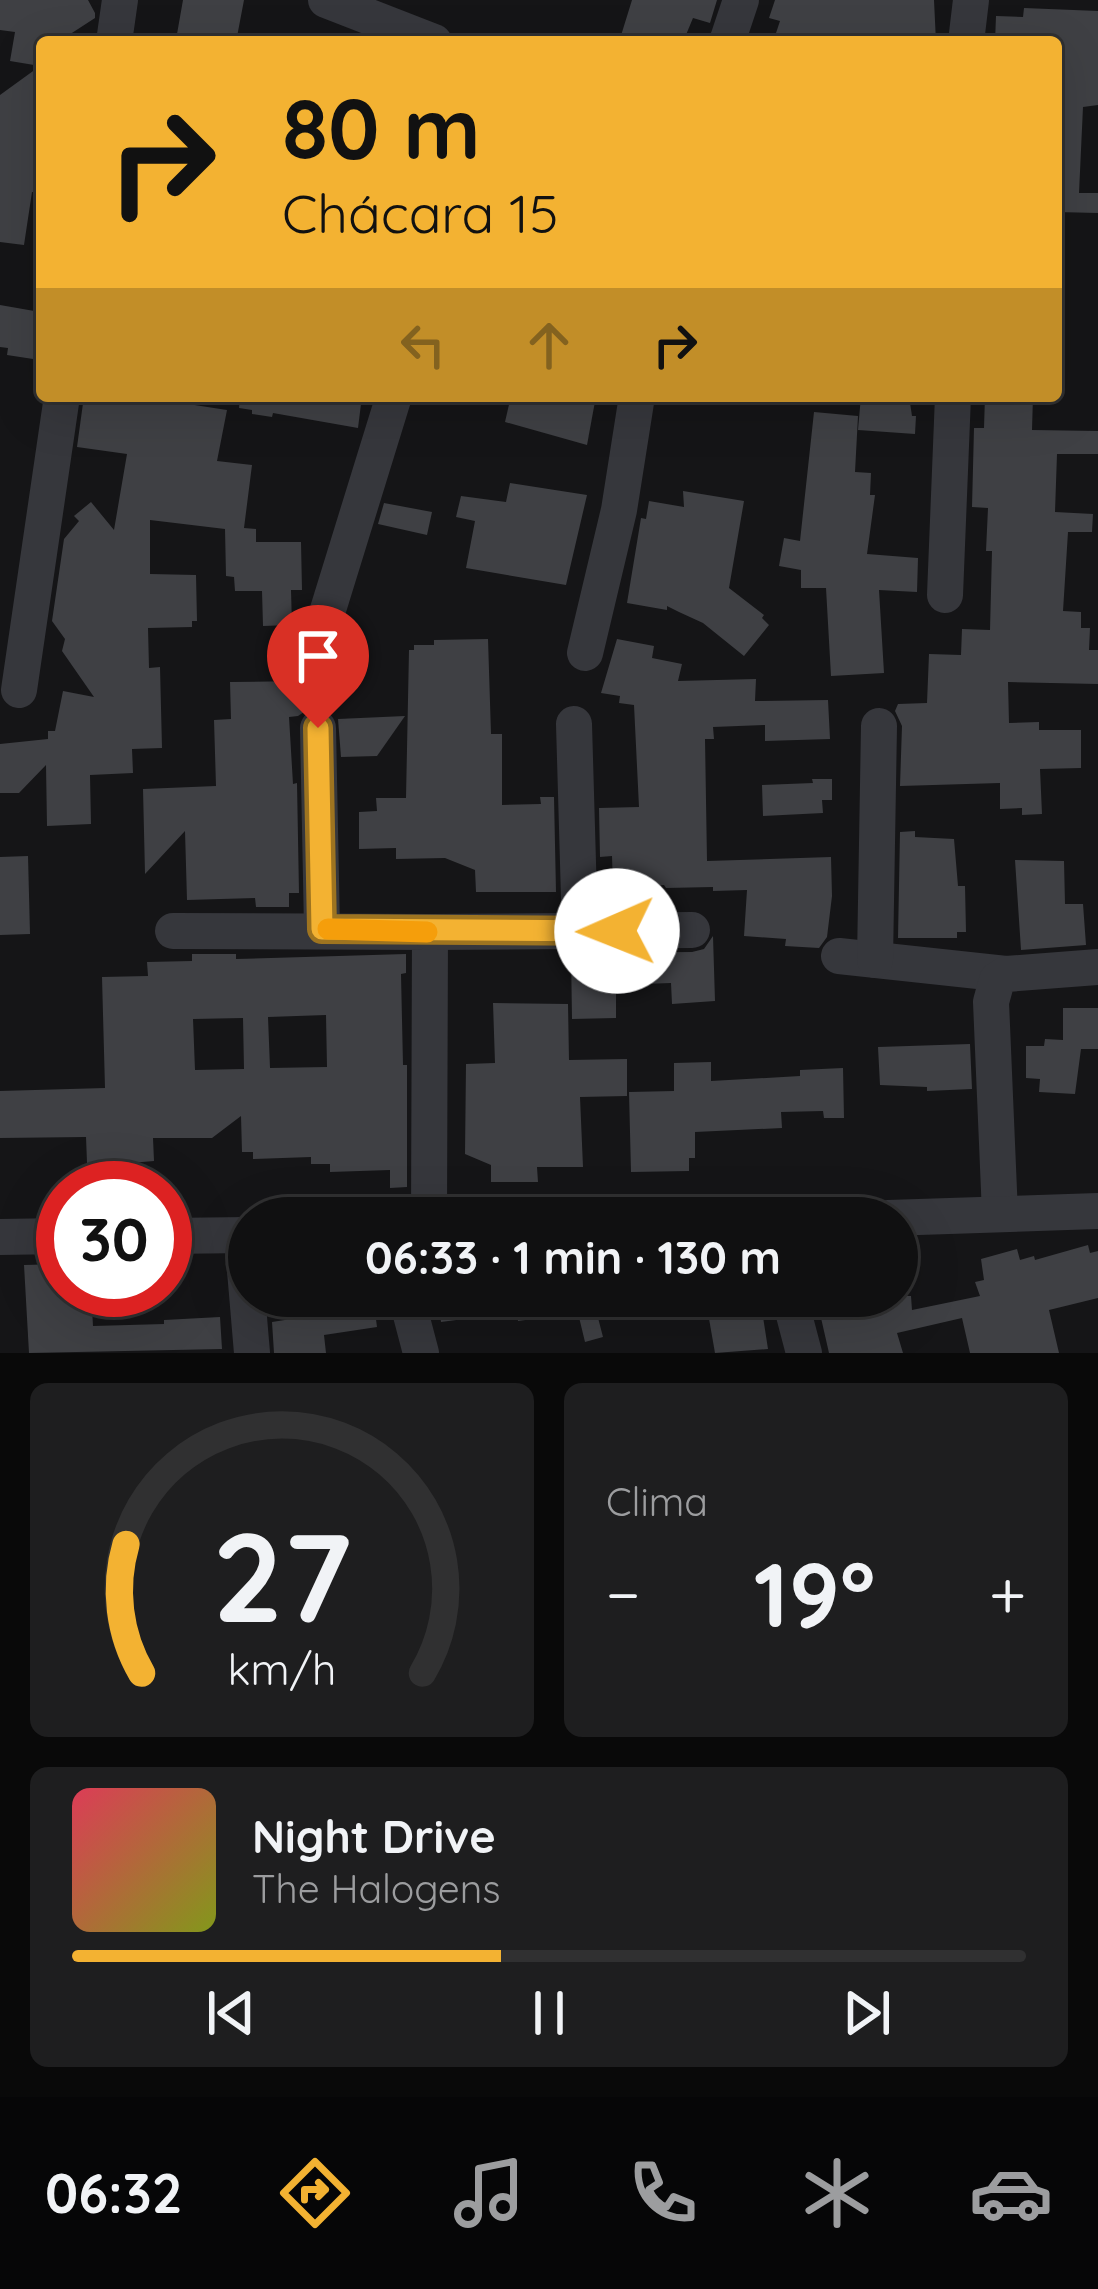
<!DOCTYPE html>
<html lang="pt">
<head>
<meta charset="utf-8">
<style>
  :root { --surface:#101011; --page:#1e1e1f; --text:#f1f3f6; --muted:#9c9d9f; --line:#303031; --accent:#f3b232 }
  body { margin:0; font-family:Quicksand,sans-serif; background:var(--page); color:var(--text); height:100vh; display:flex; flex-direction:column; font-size:45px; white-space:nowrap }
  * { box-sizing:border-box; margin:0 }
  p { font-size:39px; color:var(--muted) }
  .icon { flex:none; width:66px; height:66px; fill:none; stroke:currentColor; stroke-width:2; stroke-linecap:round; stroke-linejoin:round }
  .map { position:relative; height:1353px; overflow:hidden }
  .panel { display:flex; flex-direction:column; gap:30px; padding:30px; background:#090909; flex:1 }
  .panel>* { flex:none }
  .guide { position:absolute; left:36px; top:36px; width:1026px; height:366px; border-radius:12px; box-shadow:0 12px 48px #0002,0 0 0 3px var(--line); background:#f3b232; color:#111; overflow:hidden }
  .speed { position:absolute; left:36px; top:1161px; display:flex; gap:24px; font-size:60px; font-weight:700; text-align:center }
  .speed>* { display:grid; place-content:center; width:156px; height:156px; border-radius:50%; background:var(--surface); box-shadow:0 12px 48px #0002,0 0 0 3px var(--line); line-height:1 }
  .speed .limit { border:18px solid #d22; background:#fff; color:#111 }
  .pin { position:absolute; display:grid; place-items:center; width:102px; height:102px; color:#fff; margin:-123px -51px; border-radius:50% 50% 50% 0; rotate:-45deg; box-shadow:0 0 12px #0007 }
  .pin .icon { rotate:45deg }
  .me { position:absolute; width:132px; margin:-66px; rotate:269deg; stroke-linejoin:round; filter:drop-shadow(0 0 9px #0008) }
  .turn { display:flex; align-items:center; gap:42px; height:252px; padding:0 48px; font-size:54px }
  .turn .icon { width:156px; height:156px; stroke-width:2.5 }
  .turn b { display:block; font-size:84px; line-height:102px }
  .lanes { display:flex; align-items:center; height:114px; padding:0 48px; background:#0003; justify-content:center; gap:60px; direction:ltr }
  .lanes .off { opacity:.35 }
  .big { font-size:90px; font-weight:700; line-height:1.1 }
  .panel .widget { flex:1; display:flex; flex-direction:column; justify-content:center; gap:18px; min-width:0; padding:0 42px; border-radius:18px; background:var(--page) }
  .panel .dial { align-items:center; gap:0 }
  .dial svg { height:312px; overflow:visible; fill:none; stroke:var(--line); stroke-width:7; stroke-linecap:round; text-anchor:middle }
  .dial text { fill:var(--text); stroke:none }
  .song { display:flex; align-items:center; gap:36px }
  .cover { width:144px; height:144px; border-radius:18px; background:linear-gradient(135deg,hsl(350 70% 55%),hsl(70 70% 35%)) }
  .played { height:12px; border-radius:6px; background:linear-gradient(90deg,var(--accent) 45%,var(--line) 45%) }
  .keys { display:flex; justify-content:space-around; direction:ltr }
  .heat { display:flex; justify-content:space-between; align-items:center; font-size:66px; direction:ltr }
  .panel .tiles { flex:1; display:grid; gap:30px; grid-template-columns:1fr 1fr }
  .widget:last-child { grid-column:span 2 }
  .trip { position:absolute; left:228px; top:1197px; width:690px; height:120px; border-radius:60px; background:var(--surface); box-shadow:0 12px 48px #0002,0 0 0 3px var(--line); font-weight:700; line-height:120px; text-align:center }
  .tabs { display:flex; height:192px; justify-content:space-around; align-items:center; background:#060607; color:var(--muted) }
  .tabs .icon { width:84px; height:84px }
  .tabs .on { color:var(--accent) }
  .tabs b { font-size:54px; color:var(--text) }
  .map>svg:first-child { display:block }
  .building { fill:#3f4044; fill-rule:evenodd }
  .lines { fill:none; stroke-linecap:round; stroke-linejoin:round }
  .minor { stroke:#36373c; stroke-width:36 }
  .route-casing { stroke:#9e7420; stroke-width:30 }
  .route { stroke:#f3b232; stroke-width:21 }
  .slow { stroke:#f59e0b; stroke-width:21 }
</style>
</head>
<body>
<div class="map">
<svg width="1098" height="1353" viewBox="0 0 1098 1353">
  <rect width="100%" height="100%" fill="#151517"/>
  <g class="building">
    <polygon points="0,0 88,0 95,13 95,18 58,42 42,42 42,193 32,192 24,245 0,242 0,95 40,66 10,61 15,32 0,30"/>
    <polygon points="183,0 244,0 236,42 192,42 193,36 177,34"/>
    <polygon points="632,0 717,0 710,23 693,18 683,42 619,42"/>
    <polygon points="775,0 934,0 936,42 773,42 780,21 769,18"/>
    <polygon points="1024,8 1098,11 1098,105 1083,107 1079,193 1098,193 1098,213 1056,212 1056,42 995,42 996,16 1023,17"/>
    <polygon points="0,305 40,312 33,359 7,355 8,348 0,347"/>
    <polygon points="84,396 136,396 227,410 217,461 252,465 244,528 256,529 256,542 301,542 302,590 291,590 292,625 263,626 262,591 235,591 234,577 226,576 225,529 150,520 150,574 196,575 197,621 192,621 192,627 148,628 149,668 160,667 162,748 132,749 133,773 90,775 91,824 47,826 46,765 19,793 0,793 0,744 48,739 48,731 55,731 63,691 94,697 62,651 65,639 52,621 64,539 79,521 74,516 91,502 114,530 127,454 77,447"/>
    <polygon points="240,396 362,396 358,428 273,413 272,417 252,414 252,410 239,408"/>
    <polygon points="511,396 596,396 587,445 505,422"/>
    <polygon points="861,396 909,396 912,416 916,416 915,434 858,430"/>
    <polygon points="985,396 1033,396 1032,430 1098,431 1098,454 1057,454 1055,512 1093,514 1092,532 1068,532 1063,611 1081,612 1081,628 1090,628 1089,650 1098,650 1098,684 1008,682 1009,723 1039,722 1039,730 1081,730 1081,768 1040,769 1042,814 1022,815 1022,808 1000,809 1000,783 900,786 902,726 895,711 898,704 927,703 929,654 961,655 962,629 990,630 992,551 986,551 988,508 972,507 974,428 984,428"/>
    <polygon points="814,412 858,416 855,472 871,473 870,495 875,495 867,554 918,558 917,592 879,590 884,673 831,676 826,588 801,588 801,570 779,566 784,538 800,541"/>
    <polygon points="510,483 587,495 566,585 466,568 475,521 456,517 461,496 506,502"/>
    <polygon points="683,491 744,501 729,588 764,615 762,618 769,625 744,656 703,623 679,612 667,606 667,610 627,603 641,518 646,519 649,501 684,507"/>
    <polygon points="384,503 432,512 427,535 378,524"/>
    <polygon points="488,639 491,734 502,734 502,805 541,804 540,797 554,797 556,892 476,892 475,870 445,858 396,859 396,848 359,849 359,812 377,811 376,798 406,798 409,650 414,650 414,645 434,645 434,640"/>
    <polygon points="617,639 654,646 652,658 682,664 678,681 756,679 755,701 828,700 830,739 765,741 765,725 713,727 714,739 705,739 707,861 831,857 832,896 827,937 819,948 785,946 786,939 744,936 747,890 713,891 713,887 666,888 664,885 613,888 612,856 600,857 599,808 639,807 634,705 619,703 620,696 601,693"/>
    <polygon points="301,681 301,689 316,688 310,708 298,716 289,717 293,784 297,783 299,893 289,893 289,907 256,907 255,898 187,900 185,831 145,874 143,789 216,786 214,720 231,719 230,682"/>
    <polygon points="405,716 377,756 341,757 338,719"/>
    <polygon points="812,779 832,779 832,800 822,800 823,813 763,816 762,785 813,783"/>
    <polygon points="915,831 915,837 954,839 958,886 965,886 966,932 957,932 957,938 898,938 900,832"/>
    <polygon points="28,856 30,934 0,935 0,857"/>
    <polygon points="1015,860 1064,861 1065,904 1083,904 1086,945 1021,950"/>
    <polygon points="713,936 715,1001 672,1004 671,983 616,985 616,1018 572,1019 571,953 692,952 704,949"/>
    <path d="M192,954H236V959L406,954V973L401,974L403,1065H407V1187L390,1188V1170L330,1172V1164H311V1157L253,1159V1152H242L241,1116L212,1138H153L154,1161L107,1165L108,1188H88L86,1137L0,1138V1091L105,1088L102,977L148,976L147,962L192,961ZM326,1015L327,1067L270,1068L268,1017ZM243,1018L244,1069L195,1070L193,1019Z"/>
    <polygon points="493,1003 568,1004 569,1060 627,1059 627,1096 580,1097 583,1167 537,1167 538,1182 491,1182 491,1165 465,1154 466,1064 495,1063"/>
    <polygon points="1063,1008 1098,1008 1098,1049 1081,1049 1075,1094 1039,1092 1040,1079 1026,1078 1026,1046 1044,1046 1045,1039 1063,1040"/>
    <polygon points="970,1044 972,1089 927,1091 927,1087 880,1085 878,1047"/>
    <polygon points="711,1062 711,1081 800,1076 800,1070 843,1068 844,1118 824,1118 823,1111 781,1112 782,1128 695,1132 695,1158 689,1158 689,1171 631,1172 629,1092 674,1091 674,1063"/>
    <polygon points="1088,1245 1090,1253 1098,1251 1098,1298 1049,1310 1059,1353 970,1353 962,1318 897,1333 903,1353 829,1353 816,1296 911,1296 912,1310 980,1296 975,1282 984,1280 981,1259 1017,1249 1020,1260 1034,1256 1035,1260"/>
    <polygon points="62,1264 63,1290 91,1290 93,1326 164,1324 164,1320 220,1317 222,1349 29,1353 24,1265"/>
    <polygon points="301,1296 373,1296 377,1327 324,1335 326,1353 274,1353 272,1322 304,1317"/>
    <polygon points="438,1296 508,1296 510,1313 441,1322"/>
    <polygon points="535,1296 609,1296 610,1309 596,1310 603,1337 585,1342 578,1313 518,1321 515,1299"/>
    <polygon points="761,1304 768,1349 715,1353 708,1313"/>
  </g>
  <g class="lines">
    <g class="minor">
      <polyline points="326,0 434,42"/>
      <polyline points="114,42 120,0"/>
      <polyline points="727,42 741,0"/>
      <polyline points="966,42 971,0"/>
      <polyline points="945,595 953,396"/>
      <polyline points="585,653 619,510 637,396"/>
      <polyline points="314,655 394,396"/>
      <polyline points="19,690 62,396"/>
      <polyline points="574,724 580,932"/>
      <polyline points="318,728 322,929"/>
      <polyline points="173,931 430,932 429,1218"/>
      <polyline points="430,932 692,930"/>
      <polyline points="839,956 1006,974"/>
      <polyline points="875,960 879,726"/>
      <polyline points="1000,1214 991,1002 997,980 1006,974 1098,967"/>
      <polyline points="888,1218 1098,1211"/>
      <polyline points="242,1235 252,1353"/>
      <polyline points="165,1236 249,1235"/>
      <polyline points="0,1237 63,1236"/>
      <polyline points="406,1296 421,1353"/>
      <polyline points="789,1296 804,1353"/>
    </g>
  </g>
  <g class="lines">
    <g class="route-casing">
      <polyline id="route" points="318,728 322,929 617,931"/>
    </g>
    <use href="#route" class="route"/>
    <polyline class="slow" points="328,929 427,932"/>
  </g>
</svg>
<div class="speed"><div class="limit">30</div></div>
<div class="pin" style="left:318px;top:728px;background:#d93025"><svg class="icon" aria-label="arrive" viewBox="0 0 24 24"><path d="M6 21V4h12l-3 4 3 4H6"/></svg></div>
<svg class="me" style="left:617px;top:931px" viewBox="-20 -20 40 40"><circle r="19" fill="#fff"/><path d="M0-13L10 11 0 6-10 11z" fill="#f3b232"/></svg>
<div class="trip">06:33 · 1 min · 130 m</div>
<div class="guide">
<div class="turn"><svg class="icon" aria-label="right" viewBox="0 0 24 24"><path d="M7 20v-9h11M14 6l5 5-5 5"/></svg><div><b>80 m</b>Chácara 15</div></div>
<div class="lanes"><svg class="icon off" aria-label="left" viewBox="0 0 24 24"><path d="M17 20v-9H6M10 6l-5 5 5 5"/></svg><svg class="icon off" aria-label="ahead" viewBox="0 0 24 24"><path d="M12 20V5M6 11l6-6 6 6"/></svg><svg class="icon" aria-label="right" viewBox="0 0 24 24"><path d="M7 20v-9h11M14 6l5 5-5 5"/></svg></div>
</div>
</div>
<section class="panel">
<div class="tiles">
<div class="widget dial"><svg viewBox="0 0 100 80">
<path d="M14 69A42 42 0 1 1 86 69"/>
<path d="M14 69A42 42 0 0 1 10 36" stroke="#f3b232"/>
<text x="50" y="56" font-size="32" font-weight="700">27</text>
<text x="50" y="72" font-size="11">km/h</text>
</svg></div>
<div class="widget"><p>Clima</p>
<div class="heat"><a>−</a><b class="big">19°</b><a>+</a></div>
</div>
<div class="widget">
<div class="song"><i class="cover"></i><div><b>Night Drive</b><p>The Halogens</p></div></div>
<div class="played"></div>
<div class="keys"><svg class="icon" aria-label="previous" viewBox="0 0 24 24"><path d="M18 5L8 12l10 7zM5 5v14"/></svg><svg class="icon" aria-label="pause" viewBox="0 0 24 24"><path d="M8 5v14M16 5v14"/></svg><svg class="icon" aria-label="next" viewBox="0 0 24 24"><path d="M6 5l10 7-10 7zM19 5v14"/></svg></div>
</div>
</div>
</section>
<nav class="tabs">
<b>06:32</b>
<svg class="icon on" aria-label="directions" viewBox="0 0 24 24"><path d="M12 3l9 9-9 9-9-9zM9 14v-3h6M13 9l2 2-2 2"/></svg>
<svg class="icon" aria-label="music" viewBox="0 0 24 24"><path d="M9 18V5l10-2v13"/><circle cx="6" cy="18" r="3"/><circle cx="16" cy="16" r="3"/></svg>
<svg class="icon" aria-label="phone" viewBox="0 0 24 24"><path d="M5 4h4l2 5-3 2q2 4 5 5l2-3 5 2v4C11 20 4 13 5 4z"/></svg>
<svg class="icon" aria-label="climate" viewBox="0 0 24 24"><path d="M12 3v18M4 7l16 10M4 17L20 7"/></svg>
<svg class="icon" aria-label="car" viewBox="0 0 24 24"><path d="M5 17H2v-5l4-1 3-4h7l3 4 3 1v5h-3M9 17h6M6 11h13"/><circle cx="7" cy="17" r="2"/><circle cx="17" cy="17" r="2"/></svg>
</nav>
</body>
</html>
